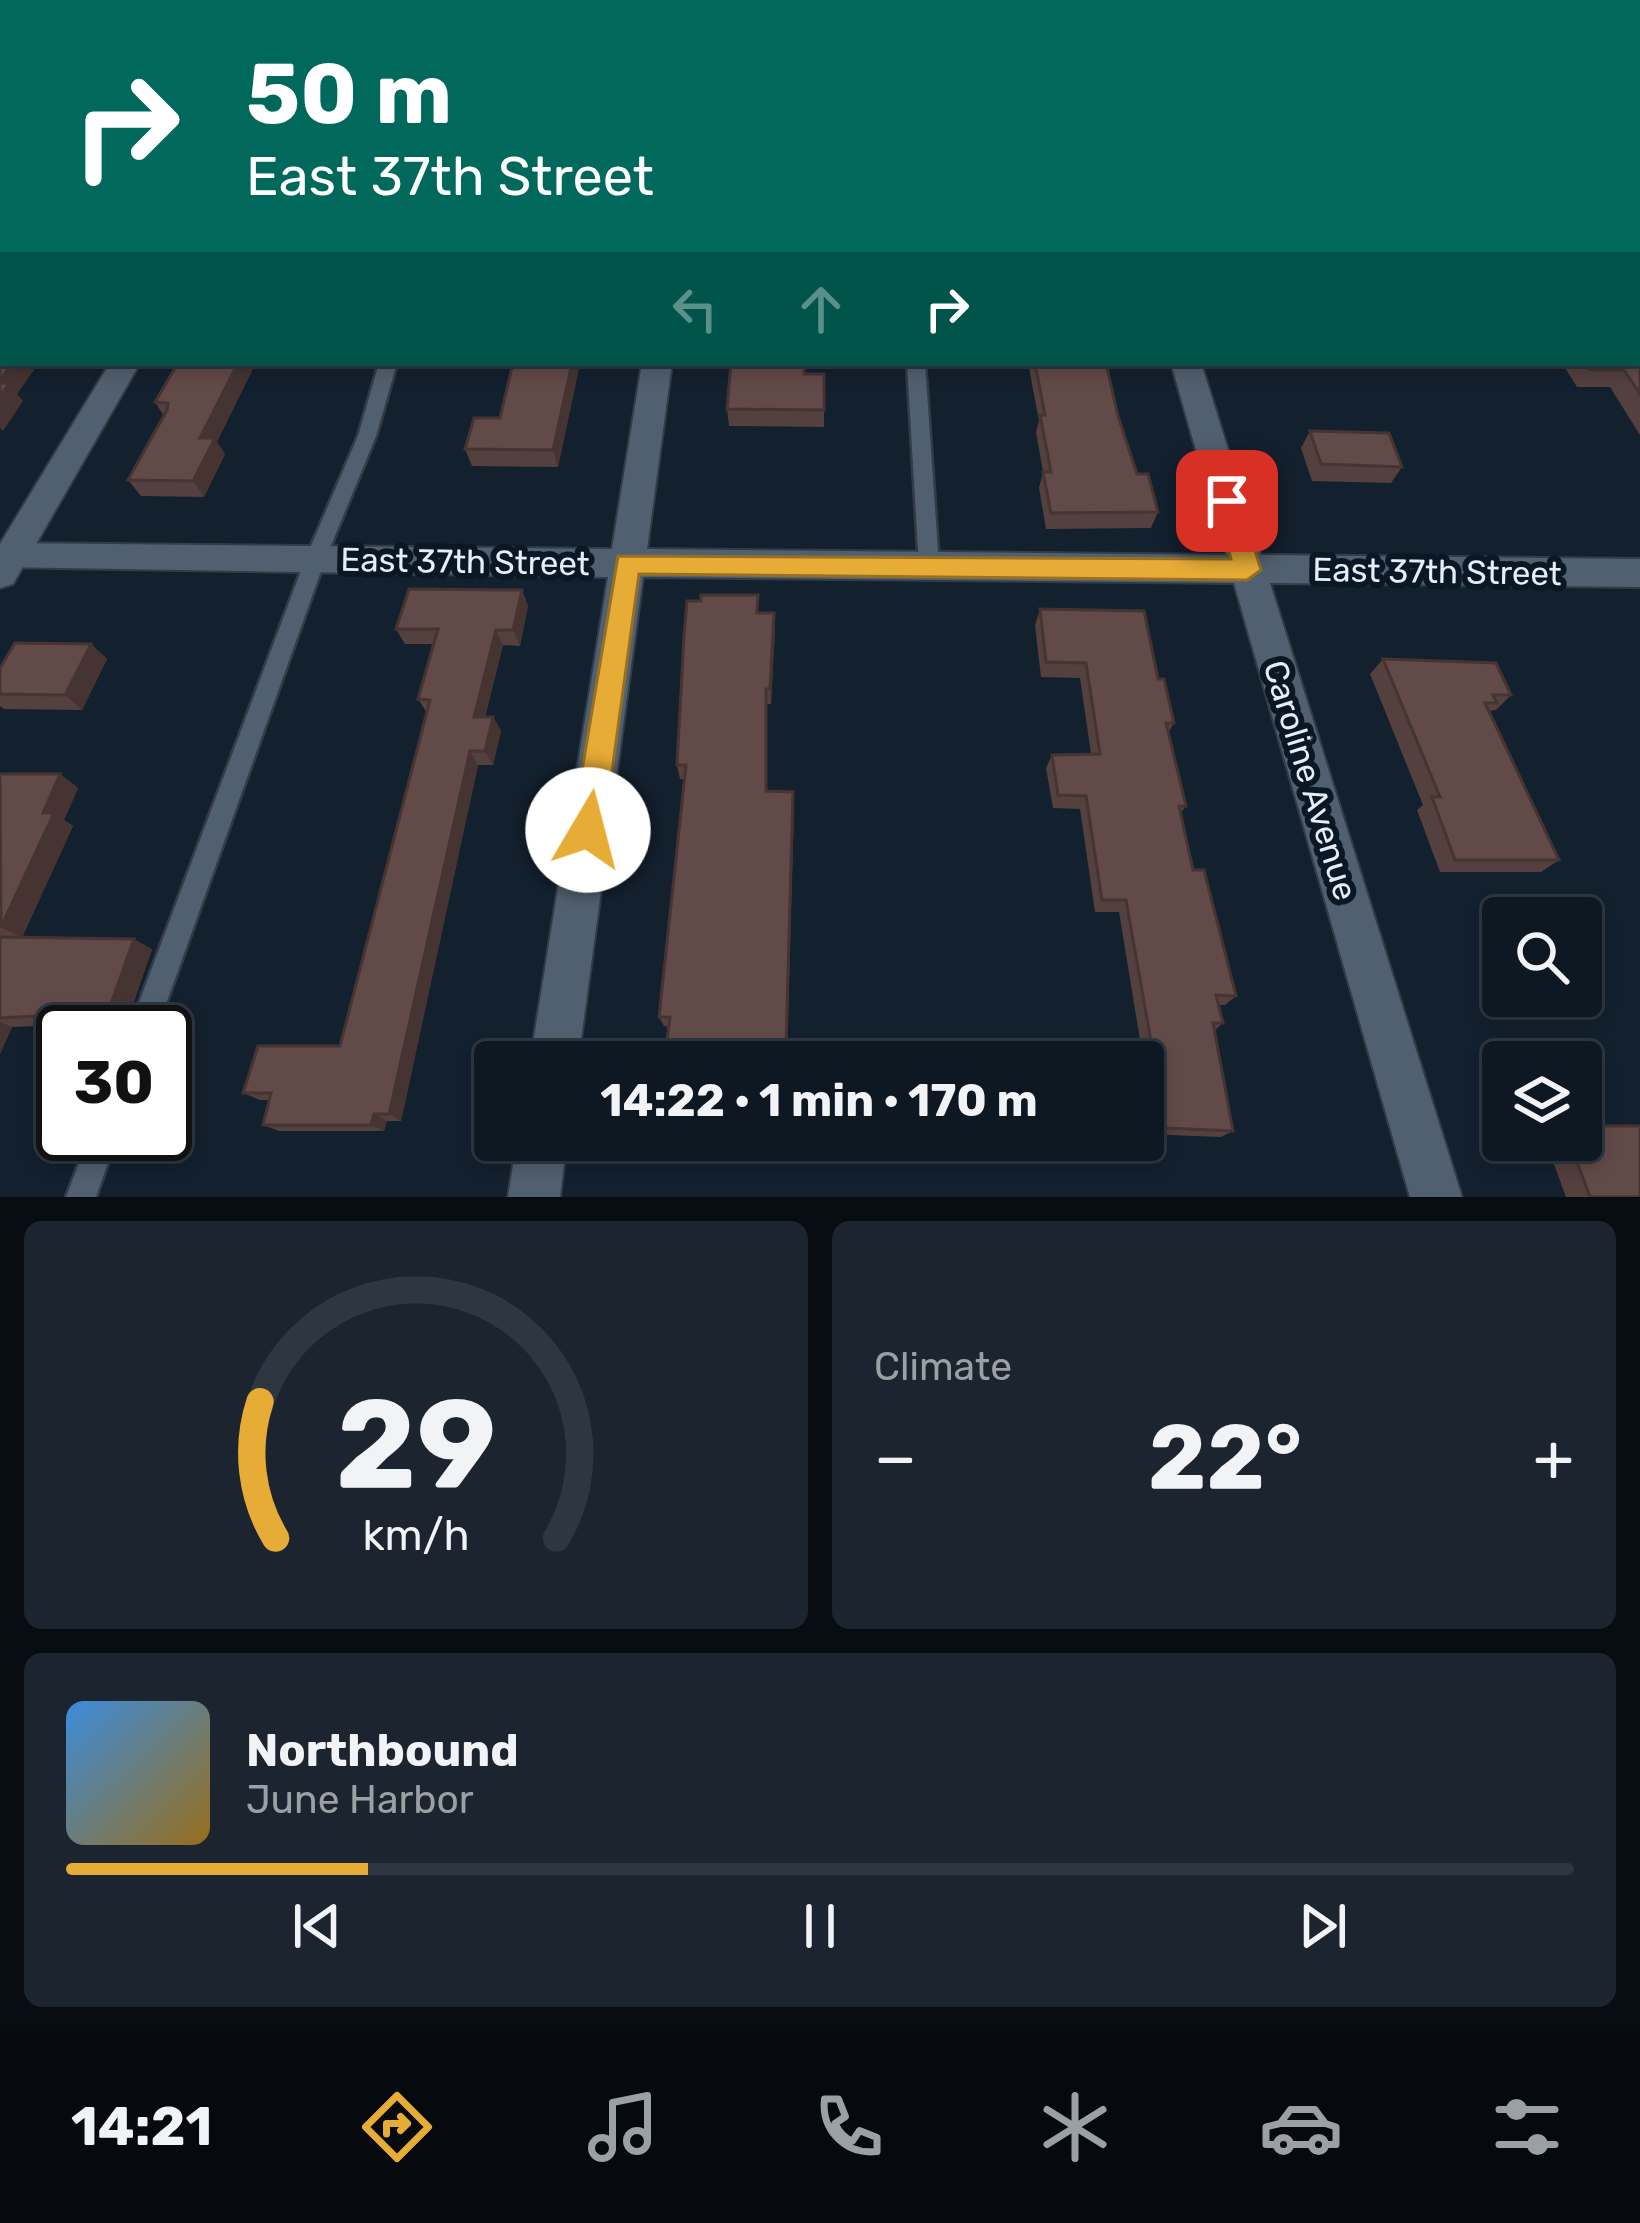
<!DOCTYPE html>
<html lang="en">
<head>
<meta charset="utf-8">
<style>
  :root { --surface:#0e1822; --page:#1c252f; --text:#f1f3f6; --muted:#9ba0a5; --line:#2e3740; --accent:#e7ac36 }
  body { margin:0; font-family:Rubik,sans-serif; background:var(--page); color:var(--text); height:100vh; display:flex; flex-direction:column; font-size:45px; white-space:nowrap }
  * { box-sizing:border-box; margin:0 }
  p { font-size:39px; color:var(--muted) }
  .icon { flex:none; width:66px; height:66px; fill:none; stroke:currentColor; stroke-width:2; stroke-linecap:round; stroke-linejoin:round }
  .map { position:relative; height:1197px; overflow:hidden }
  .side { display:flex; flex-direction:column; gap:24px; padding:24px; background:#080d13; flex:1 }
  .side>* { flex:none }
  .hud { position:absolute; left:0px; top:0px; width:1641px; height:366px; box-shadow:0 6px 18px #0003,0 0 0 3px var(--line); background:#00695c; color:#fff; overflow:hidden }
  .fabs { position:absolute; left:1482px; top:897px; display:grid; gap:24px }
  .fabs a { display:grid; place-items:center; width:120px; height:120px; border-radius:12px; background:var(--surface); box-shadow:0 6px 18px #0003,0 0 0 3px var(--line); font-size:60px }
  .speed { position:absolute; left:36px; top:1005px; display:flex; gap:24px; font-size:60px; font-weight:700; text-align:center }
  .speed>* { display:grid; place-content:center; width:156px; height:156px; border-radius:50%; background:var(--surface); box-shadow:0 6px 18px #0003,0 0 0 3px var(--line); line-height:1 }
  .speed .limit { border:6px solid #111; border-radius:18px; background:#fff; color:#111 }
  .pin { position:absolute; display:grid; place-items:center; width:102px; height:102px; color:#fff; margin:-51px; border-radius:24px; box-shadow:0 6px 18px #0006 }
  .me { position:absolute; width:132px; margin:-66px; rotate:8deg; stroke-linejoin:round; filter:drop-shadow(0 0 9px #0008) }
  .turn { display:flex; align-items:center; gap:42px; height:252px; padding:0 48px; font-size:54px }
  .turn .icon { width:156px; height:156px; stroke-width:2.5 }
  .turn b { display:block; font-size:84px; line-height:102px }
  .lanes { display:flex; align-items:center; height:114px; padding:0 48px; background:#0003; justify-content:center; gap:60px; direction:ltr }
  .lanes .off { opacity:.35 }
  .big { font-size:90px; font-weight:700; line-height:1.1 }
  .side .tile { flex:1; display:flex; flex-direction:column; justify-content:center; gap:18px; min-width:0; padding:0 42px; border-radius:18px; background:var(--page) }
  .side .dial { align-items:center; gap:0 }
  .dial svg { height:312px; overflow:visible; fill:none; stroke:var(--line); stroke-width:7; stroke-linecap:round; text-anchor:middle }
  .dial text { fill:var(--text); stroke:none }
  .song { display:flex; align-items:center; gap:36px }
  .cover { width:144px; height:144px; border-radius:18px; background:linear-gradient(135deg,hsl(210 70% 55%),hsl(40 70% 35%)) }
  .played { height:12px; border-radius:6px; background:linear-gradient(90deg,var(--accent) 20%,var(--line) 20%) }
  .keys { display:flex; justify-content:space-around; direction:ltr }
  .heat { display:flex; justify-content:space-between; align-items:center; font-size:66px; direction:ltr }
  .side .tiles { flex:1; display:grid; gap:24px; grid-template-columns:1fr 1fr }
  .tile:last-child { grid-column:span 2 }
  .trip { position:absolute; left:474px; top:1041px; width:690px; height:120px; border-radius:12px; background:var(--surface); box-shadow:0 6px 18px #0003,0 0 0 3px var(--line); font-weight:700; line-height:120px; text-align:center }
  .menu { display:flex; height:192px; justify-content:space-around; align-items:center; background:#060a0e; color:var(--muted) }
  .menu .icon { width:84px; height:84px }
  .menu .active { color:var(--accent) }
  .menu b { font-size:54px; color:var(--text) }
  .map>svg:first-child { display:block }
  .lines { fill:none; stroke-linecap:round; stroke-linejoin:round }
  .lane-casing { stroke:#343b48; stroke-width:5 }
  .street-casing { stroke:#343b48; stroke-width:4 }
  .secondary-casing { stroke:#343b48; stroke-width:4 }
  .lane { fill:#516070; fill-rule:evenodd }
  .street { fill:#516070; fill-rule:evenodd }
  .secondary { fill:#516070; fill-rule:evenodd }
  .wall { fill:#54403e }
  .shaded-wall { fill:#453432 }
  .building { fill:#624a48; stroke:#453432; stroke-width:3 }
  .route { fill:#e7ac36; stroke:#967023; stroke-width:3 }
  .labels { text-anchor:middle; stroke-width:12; stroke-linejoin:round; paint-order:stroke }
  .street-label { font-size:33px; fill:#e5eef8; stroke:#0a1724 }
</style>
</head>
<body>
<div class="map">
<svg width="1640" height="1197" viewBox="0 0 1640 1197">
  <rect width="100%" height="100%" fill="#13202e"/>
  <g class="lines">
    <g class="lane-casing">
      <g id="lane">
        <rect x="1638" y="29" width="2" height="8"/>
        <polygon points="379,363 397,363 376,436 325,560 156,1032 128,1032 305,560 358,436"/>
        <polygon points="907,363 925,363 939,566 936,572 922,572 919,566"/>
        <polygon points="90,1134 118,1134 96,1197 66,1197"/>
      </g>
    </g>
    <g class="street-casing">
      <g id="street">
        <polygon points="1068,0 1088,0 1089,3 1069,3"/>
        <polygon points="1438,0 1458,0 1460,3 1440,3"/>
        <rect x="0" y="153" width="3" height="14"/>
        <rect x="1638" y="249" width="2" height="19"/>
        <polygon points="642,363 672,363 647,549 1226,555 1171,363 1201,363 1261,555 1640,559 1640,587 1270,583 1462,1197 1410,1197 1234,583 643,577 578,1062 530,1062 608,577 0,567 0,547 10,543 612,549"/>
        <polygon points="517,1140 567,1140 560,1197 508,1197"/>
      </g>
    </g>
    <g class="secondary-casing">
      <polygon id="secondary" points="110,363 140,363 13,584 0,588 0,544"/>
    </g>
    <use href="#lane" class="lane"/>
    <use href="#street" class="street"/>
    <use href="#secondary" class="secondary"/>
  </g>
  <g class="wall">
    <polygon points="0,0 229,0 227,3 3,3 3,99 0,99"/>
    <polygon points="1462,0 1569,0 1571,3 1464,3"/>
    <polygon points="1638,78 1640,81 1640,173 1638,170"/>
    <polygon points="1640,325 1640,435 1610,387 1577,387 1562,363 1638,363"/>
    <polygon points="178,363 217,442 225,454 204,497 141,496 128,480 164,416 155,402"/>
    <polygon points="513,363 580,363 558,467 472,466 465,449 500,418"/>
    <polygon points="728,363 804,363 804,374 824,374 824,427 729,426 727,409 731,363"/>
    <polygon points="1028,363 1106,363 1118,416 1137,474 1158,512 1151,528 1046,529 1039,488 1043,472 1036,432 1039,421"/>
    <polygon points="1310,431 1402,467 1391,483 1312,481 1301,448"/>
    <polygon points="522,590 528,606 520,646 503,645 485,717 493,717 501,731 493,765 478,765 401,1121 387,1121 384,1131 279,1131 263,1125 269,1100 260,1100 243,1093 340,1046 427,713 418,699 434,644 405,644 396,629"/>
    <polygon points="1040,609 1158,679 1174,723 1168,733 1186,806 1180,814 1193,870 1236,996 1225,1005 1219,1005 1223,1023 1214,1031 1233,1131 1221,1137 1143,1134 1143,1062 1052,1062 1051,1052 1057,1043 1141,1046 1119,912 1095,912 1080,809 1053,808 1046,768 1052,755 1091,754 1080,678 1041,677 1035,625"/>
    <polygon points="759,613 774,613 775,629 771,704 767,704 767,792 794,805 787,1047 814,1062 664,1026 659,1017 685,779 680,779 677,765"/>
    <polygon points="91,644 107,659 82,710 4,709 0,706 0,668"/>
    <polygon points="1383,659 1511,695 1496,710 1488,711 1559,860 1541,872 1440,872 1417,810 1423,805 1370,674"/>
    <polygon points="0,774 60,774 78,788 64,820 73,826 22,937 152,949 127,1022 12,1027 0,1054"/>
    <polygon points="656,1140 711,1140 710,1154 660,1152 655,1146"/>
    <polygon points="1545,1140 1581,1140 1640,1197 1566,1197"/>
  </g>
  <g class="shaded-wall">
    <polygon points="196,0 229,0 227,3 194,3"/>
    <polygon points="12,363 39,363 17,394 23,401 3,431 0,428 0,381"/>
    <polygon points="238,363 256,363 217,442 225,454 204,497 193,481 200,438"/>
    <polygon points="572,363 580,363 558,467 553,450"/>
    <polygon points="522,590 528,606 520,646 513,630"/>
    <polygon points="774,613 775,629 771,704 770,689"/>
    <polygon points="496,630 503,645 481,731 474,717"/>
    <polygon points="91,644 107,659 82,710 65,695"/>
    <polygon points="493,717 501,731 493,765 485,751"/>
    <polygon points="470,751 478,765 401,1121 389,1114"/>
    <polygon points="60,774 78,788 64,820 73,826 22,938 1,927 43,813"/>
    <polygon points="793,792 794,805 787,1055 786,1047"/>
    <polygon points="134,939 152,949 127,1022 108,1012"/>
    <polygon points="0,1022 12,1027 0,1054"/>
    <polygon points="374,1114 387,1121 384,1131 371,1125"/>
  </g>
  <g class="building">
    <polygon points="0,0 196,0 194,3 3,3 3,71 0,71"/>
    <polygon points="1138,0 1206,0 1207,3 1140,3"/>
    <polygon points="1526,0 1569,0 1571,3 1529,3"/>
    <polygon points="1638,78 1640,81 1640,146 1638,144"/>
    <polygon points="3,278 3,363 12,363 0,381 0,282"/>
    <polygon points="1638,322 1640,325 1640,394 1624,370 1590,370 1586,363 1638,363"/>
    <polygon points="178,363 238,363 200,438 215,438 193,481 128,480 167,410 168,403 155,402"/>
    <polygon points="513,363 572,363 553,450 465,449 474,418 500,418"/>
    <polygon points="731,363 804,363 804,374 824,374 824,410 727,409"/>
    <polygon points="1035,363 1106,363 1118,416 1137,474 1148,474 1158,512 1051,513 1043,472 1051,472 1040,415 1045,415"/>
    <polygon points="0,383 9,383 0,396"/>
    <polygon points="1310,431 1389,433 1402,467 1321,464"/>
    <polygon points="409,589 522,590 513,630 496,630 474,717 493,717 485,751 470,751 389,1114 374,1114 371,1125 263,1125 271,1093 243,1093 258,1046 340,1046 430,700 418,699 438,629 396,629"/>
    <polygon points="701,595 758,595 757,613 774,613 770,689 766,689 766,791 793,792 786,1047 814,1048 814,1062 664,1062 670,1017 659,1017 686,765 677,765 684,636 687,601 701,601"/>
    <polygon points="1040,609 1144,611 1158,679 1164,679 1174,723 1166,723 1186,806 1179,806 1193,870 1204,870 1236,996 1216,995 1223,1023 1213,1023 1233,1131 1143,1127 1143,1062 1059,1062 1057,1043 1152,1047 1126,900 1102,900 1086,796 1058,795 1052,755 1100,754 1086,663 1046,662"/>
    <polygon points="15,643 91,644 65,695 0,694 0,668"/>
    <polygon points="1383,659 1496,663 1511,695 1493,695 1497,703 1485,703 1559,860 1455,860 1432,797 1440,797"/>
    <polygon points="0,774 60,774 43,813 54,813 1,927"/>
    <polygon points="0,937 134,939 108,1012 0,1018"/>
    <polygon points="1581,1126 1640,1126 1640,1197 1590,1197 1569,1140 1581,1140"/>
    <polygon points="656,1140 708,1140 707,1148 655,1146"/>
  </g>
  <polygon class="route" points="1227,491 1240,501 1261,570 1247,580 639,574 604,830 599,840 588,845 577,840 572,830 618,556 1231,559 1215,501"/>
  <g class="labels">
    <g class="street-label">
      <text transform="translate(465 561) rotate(1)" y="12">East 37th Street</text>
      <text transform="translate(1437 571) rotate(1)" y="12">East 37th Street</text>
      <text transform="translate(1311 780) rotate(73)" y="12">Caroline Avenue</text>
    </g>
  </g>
</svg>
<div class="fabs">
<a><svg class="icon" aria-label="search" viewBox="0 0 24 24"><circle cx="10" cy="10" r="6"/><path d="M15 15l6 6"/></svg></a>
<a><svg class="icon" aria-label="layers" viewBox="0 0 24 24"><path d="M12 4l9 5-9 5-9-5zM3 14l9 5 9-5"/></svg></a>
</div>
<div class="speed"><div class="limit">30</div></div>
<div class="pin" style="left:1227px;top:501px;background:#d93025"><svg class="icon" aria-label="arrive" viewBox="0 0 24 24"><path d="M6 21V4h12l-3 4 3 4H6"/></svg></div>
<svg class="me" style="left:588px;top:830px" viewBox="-20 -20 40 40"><circle r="19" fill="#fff"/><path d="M0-13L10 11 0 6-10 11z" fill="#e7ac36"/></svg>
<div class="trip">14:22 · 1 min · 170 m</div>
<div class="hud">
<div class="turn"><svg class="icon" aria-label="right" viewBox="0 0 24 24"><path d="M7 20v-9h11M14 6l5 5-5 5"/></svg><div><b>50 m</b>East 37th Street</div></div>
<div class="lanes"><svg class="icon off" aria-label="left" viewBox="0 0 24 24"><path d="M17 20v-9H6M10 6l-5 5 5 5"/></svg><svg class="icon off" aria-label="ahead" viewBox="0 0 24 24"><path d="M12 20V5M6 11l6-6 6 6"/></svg><svg class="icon" aria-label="right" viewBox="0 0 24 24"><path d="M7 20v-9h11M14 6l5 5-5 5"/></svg></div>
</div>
</div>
<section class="side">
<div class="tiles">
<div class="tile dial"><svg viewBox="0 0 100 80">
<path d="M14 69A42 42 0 1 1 86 69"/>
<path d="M14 69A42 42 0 0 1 10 34" stroke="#e7ac36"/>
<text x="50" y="56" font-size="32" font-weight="700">29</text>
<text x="50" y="72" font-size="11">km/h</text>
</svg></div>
<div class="tile"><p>Climate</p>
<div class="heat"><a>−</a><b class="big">22°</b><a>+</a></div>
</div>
<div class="tile">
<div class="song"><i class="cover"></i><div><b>Northbound</b><p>June Harbor</p></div></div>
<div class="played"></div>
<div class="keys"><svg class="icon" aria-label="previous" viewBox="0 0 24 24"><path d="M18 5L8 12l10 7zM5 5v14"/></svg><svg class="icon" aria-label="pause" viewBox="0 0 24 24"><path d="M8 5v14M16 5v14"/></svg><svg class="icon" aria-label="next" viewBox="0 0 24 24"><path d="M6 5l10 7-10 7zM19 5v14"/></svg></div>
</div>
</div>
</section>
<nav class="menu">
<b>14:21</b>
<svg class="icon active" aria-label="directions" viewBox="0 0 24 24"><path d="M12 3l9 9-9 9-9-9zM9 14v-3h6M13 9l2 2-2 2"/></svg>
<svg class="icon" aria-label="music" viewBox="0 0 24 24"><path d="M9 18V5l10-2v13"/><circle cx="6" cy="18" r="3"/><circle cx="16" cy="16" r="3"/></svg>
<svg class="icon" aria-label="phone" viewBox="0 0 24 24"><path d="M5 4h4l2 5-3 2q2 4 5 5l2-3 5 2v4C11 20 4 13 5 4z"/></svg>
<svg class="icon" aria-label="climate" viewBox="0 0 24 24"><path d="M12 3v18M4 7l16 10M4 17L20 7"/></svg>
<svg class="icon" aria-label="car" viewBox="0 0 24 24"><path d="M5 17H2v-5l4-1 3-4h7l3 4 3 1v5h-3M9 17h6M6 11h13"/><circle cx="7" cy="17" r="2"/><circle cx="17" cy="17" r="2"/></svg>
<svg class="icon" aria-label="filters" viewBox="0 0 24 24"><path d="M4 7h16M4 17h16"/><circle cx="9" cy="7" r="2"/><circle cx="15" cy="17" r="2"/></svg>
</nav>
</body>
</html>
